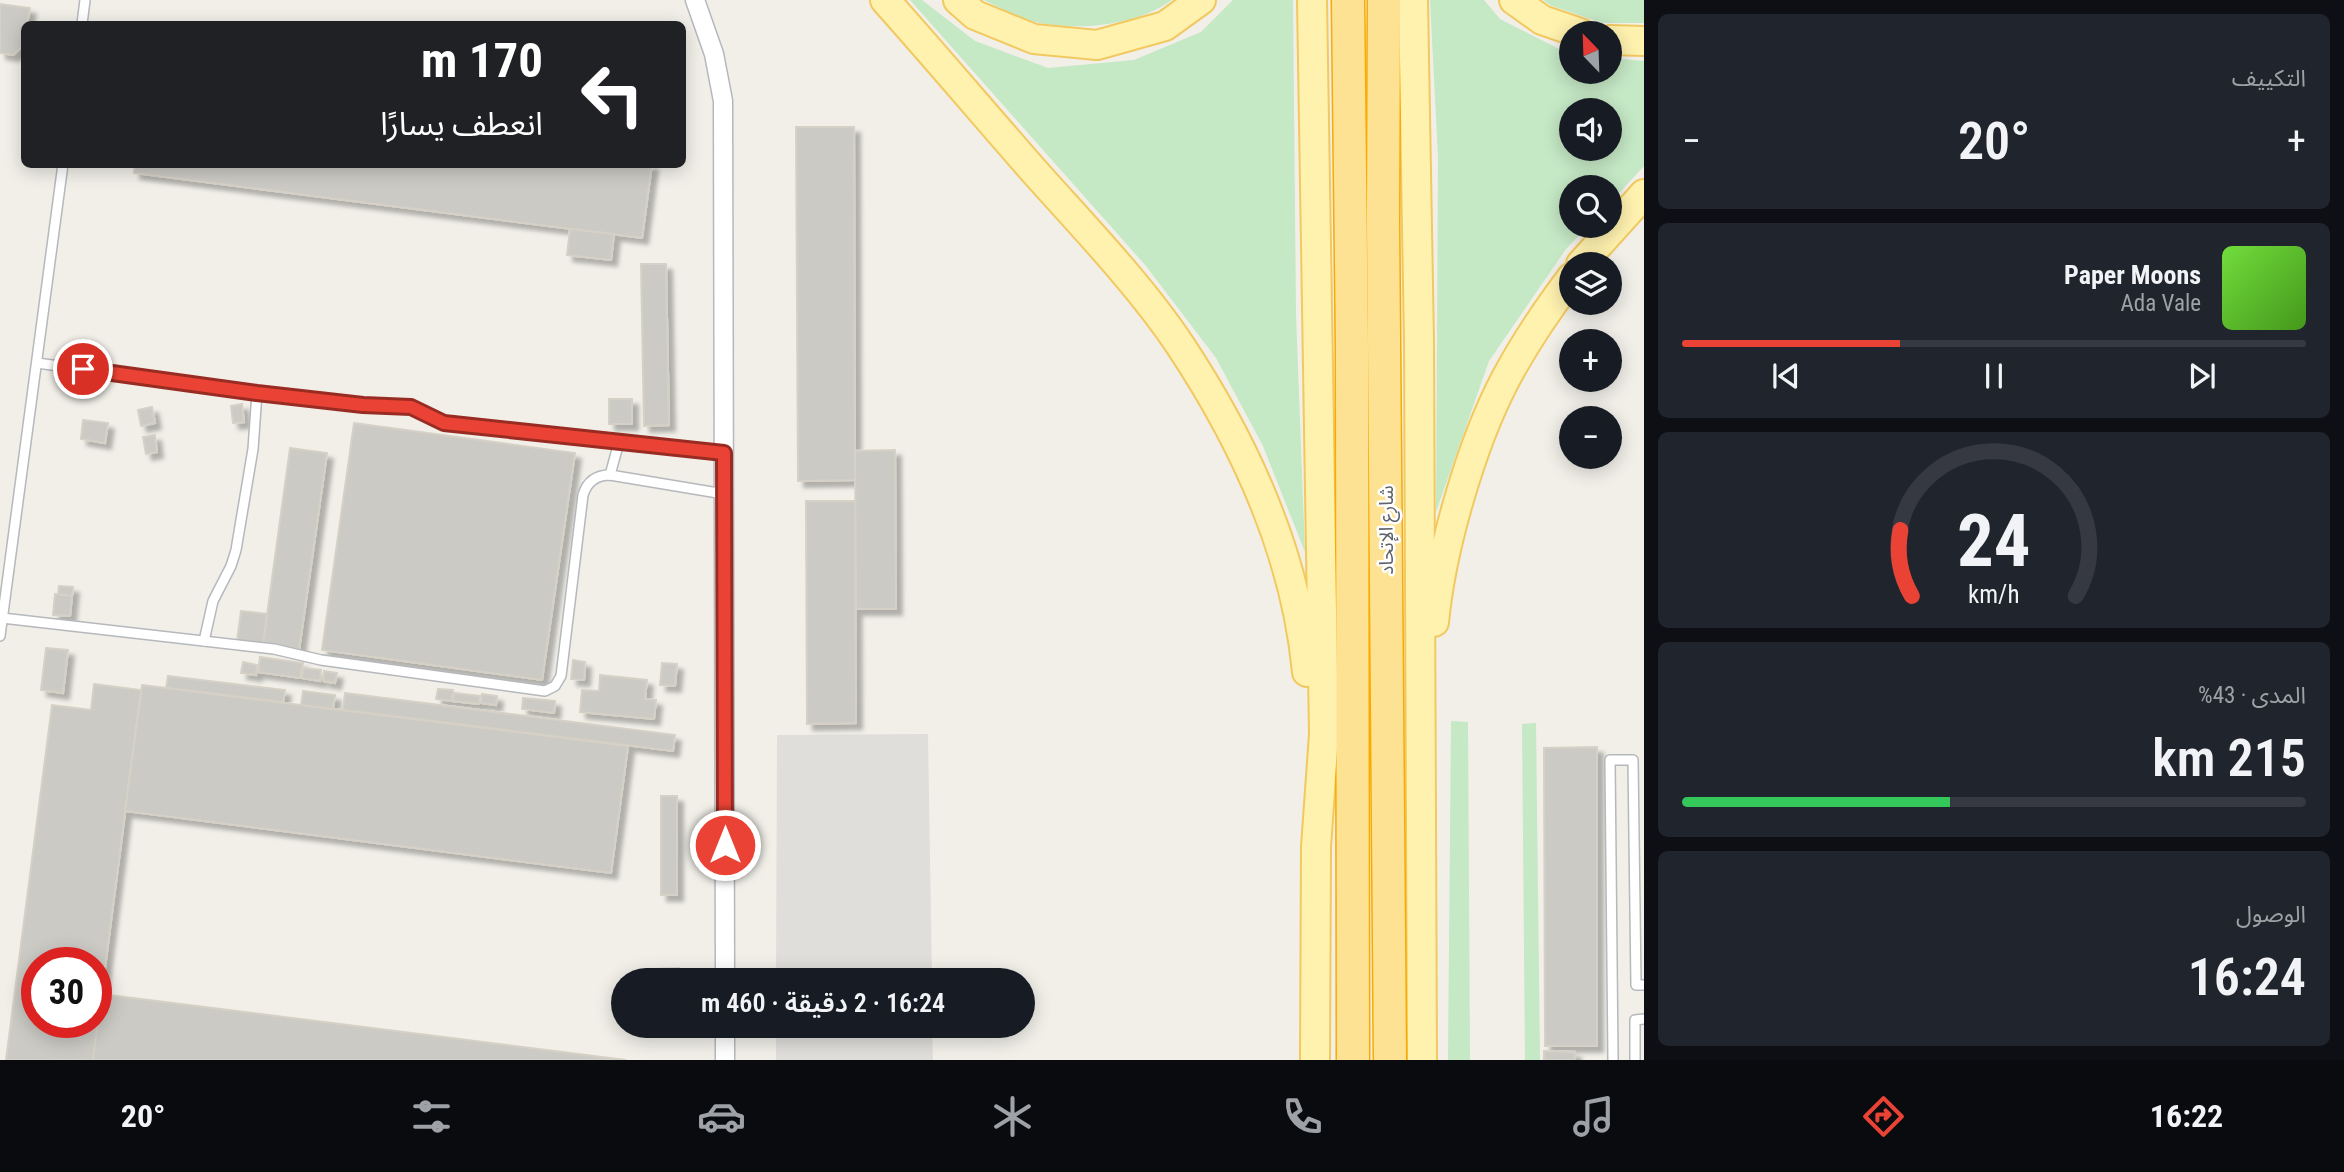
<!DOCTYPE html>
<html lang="ar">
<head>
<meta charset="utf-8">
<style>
  :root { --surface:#171b24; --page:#20242c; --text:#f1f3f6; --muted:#9ea1a6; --line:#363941; --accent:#ea4335 }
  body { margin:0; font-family:"Roboto Condensed","Noto Sans Arabic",sans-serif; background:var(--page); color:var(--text); direction:rtl; height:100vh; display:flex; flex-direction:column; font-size:26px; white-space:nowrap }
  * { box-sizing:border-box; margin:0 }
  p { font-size:23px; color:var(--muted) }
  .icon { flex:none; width:38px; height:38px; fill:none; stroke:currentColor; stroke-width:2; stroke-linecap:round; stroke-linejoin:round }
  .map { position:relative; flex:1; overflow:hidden; direction:ltr }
  .details { display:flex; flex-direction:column; gap:14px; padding:14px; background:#0d0f14; width:700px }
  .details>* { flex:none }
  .banner { position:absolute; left:21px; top:21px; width:665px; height:147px; border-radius:10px; box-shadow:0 4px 18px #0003; direction:rtl; background:#202124; color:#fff; overflow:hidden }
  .needle { width:46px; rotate:337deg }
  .buttons { position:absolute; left:1559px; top:21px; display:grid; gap:14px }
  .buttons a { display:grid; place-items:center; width:63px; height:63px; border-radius:50%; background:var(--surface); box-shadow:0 4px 18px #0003; font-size:35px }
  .speed { position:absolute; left:21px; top:947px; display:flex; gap:14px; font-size:35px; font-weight:700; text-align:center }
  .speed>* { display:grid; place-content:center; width:91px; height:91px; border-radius:50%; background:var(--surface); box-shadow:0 4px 18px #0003; line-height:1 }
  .speed .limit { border:10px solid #d22; background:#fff; color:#111 }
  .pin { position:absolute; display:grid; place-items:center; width:60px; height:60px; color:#fff; margin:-30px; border:4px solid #fff; border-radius:50%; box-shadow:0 2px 7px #0007 }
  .me { position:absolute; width:77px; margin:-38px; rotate:0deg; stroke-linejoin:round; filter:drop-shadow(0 0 5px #0008) }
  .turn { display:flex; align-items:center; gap:24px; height:147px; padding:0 28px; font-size:32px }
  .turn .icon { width:91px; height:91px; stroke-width:2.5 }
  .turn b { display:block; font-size:49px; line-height:60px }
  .big { font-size:52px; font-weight:600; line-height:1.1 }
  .details .widget { flex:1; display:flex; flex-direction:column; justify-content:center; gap:10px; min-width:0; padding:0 24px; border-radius:10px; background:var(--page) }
  .details .dial { align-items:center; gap:0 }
  .dial svg { height:182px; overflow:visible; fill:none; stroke:var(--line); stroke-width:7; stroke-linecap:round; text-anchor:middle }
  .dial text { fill:var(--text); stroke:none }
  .song { display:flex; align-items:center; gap:21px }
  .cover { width:84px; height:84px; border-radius:10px; background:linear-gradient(135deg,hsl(100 70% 55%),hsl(100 70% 35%)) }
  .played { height:7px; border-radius:4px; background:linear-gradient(90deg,var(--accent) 35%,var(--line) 35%) }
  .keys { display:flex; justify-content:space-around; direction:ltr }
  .heat { display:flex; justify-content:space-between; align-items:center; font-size:38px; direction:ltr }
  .charge { height:10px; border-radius:5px; background:linear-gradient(90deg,#34c759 43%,var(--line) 0) }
  .trip { position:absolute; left:611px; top:968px; width:424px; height:70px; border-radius:35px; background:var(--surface); box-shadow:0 4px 18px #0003; font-weight:600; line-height:70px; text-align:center; direction:rtl }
  .tab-bar { display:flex; height:112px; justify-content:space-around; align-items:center; background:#090b0e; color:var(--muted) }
  .tab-bar .icon { width:49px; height:49px }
  .tab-bar .selected { color:var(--accent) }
  .tab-bar b { font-size:32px; color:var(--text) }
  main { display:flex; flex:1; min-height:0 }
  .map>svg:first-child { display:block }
  .industrial { fill:#e0deda }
  .green { fill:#c5e8c5; fill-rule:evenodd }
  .building { fill:#cccac5; stroke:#d6d1c6; stroke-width:2; fill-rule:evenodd; filter:url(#shadow) }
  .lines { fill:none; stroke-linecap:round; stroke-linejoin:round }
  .lane-casing { stroke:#b5b8bc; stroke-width:12 }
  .street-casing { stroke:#b5b8bc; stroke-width:21 }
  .primary-casing { stroke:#f2c960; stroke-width:32 }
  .highway-casing { stroke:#f9ab00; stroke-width:35 }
  .lane { stroke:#fff; stroke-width:9 }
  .street { stroke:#fff; stroke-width:18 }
  .primary { stroke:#fff2af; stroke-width:28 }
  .highway { stroke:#fde293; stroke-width:32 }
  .route-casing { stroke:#982c22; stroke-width:18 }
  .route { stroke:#ea4335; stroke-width:12 }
  .labels { text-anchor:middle; stroke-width:5; stroke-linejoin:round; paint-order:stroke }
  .street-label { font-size:19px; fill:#5f6368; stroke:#fff }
</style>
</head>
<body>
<main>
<section class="details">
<div class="widget"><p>التكييف</p>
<div class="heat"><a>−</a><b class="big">20°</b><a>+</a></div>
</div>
<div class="widget">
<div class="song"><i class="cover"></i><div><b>Paper Moons</b><p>Ada Vale</p></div></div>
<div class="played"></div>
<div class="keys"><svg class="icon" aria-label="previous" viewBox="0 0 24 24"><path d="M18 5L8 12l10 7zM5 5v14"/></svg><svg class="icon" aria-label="pause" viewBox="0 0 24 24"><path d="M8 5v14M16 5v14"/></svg><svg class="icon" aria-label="next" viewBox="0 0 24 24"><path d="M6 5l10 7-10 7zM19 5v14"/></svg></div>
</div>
<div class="widget dial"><svg viewBox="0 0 100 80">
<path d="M14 69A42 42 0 1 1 86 69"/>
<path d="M14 69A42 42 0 0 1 9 40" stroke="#ea4335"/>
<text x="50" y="56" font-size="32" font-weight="700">24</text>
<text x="50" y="72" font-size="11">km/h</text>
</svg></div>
<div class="widget"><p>المدى · 43%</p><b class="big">215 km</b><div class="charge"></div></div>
<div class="widget"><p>الوصول</p><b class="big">16:24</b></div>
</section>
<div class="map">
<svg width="1644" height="1060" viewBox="0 0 1644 1060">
  <defs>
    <filter id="shadow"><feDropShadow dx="6" dy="6" stdDeviation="2" flood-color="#0004"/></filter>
  </defs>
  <rect width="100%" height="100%" fill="#f1efe8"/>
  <g class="industrial">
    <polygon points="928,734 932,980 776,980 777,735"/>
    <polygon points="776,1026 932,1026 933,1060 776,1060"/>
  </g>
  <g class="green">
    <polygon points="910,0 922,0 975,41 1048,68 1134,60 1201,32 1233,0 1293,0 1296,315 1305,552 1263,446 1216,358 1146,266"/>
    <path d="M984,0H1172C1137,25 1081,31 1040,23C1021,19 1000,8 984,0Z"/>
    <path d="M1430,0H1484L1500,19L1571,55L1572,72H1610V58L1644,61V166L1610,203V187H1572V226H1588L1566,249L1489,361L1436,512L1438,157ZM1572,110H1610V149H1572Z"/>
    <polygon points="1543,0 1644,0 1644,23 1602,23 1550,5"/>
    <polygon points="1451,721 1468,722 1470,1060 1448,1060"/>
    <polygon points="1536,723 1540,1060 1525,1060 1522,724"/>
  </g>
  <g class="building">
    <polygon points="0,4 30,8 27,24 24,24 24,45 13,55 0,53"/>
    <polygon points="796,127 854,127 855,480 798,481"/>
    <polygon points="135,164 652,164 642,238 134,173"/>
    <polygon points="570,229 614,234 611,260 567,255"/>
    <polygon points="641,264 666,264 669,425 644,426"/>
    <rect x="609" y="399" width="23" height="25"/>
    <polygon points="242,404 244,422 233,423 231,406"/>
    <polygon points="152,407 155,423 141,426 138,410"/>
    <polygon points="83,420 108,423 105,443 81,439"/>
    <polygon points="354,423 575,453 542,680 322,650"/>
    <polygon points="155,435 157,452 146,454 143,437"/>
    <polygon points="290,448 327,453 299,650 263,644"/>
    <polygon points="895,450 896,609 856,609 855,451"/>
    <polygon points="806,501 855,501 856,723 807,724"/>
    <polygon points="59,586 73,587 72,596 58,595"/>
    <polygon points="55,594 72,596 70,616 53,615"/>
    <polygon points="241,611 267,614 263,644 237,641"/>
    <polygon points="46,648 68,650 63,693 41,690"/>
    <polygon points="260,657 303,663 300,678 258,672"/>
    <polygon points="573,660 585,662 584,680 571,679"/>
    <polygon points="243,662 257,665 256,675 241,673"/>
    <polygon points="662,663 677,664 675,686 660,685"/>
    <polygon points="303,668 321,670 320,681 302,678"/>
    <polygon points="324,671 337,673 335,683 323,681"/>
    <polygon points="600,675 647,680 645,699 656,700 654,719 580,712 582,690 599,691"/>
    <polygon points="168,676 285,690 283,702 166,688"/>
    <path d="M94,684L141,690L93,1060H6L52,705L91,710ZM37,962H96V1022H37Z"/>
    <polygon points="142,685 628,746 611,873 125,811"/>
    <polygon points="438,689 453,690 452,701 436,699"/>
    <polygon points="303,691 335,695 333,709 301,705"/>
    <polygon points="345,693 675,735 673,751 343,710"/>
    <polygon points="454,693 480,696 479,704 453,701"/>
    <polygon points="482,694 497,696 496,705 481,703"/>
    <polygon points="523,698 555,701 554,713 522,709"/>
    <polygon points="1597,747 1597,1046 1545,1046 1544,748"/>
    <rect x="661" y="796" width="16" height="99"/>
    <polygon points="679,968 679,980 654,980 653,969"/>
    <polygon points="101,994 626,1060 93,1060"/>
    <polygon points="1544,1051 1575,1052 1575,1060 1544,1060"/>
  </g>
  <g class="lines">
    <g class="lane-casing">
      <g id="lane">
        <polyline points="82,24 85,0"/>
        <polyline points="37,363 257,393 363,405 411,407 444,423 725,454"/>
        <polyline points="610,475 619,442"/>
        <path d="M2,618L274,649L321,660L545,691L555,686L561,676L583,495C587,482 596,475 610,475L724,494"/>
        <polyline points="0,636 63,164"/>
        <polyline points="204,641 213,601 231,566 236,550 253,449 257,393"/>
        <polyline points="1613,1060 1610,760 1633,760 1636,985 1644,985"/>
        <polyline points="1635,1060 1635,1020 1644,1019"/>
      </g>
    </g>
    <g class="street-casing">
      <g id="street">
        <polyline points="695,0 714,54 723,101 725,980"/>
        <polyline points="725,1026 725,1060"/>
      </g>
    </g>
    <g class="primary-casing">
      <g id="primary">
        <path d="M885,0C935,56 984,114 1034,171C1083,226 1140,285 1180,345C1245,443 1296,555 1307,672"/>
        <polyline points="958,0 975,15 1034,39 1097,45 1165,26 1201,0"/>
        <polyline points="1312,0 1324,734 1316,847 1315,1060"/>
        <polyline points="1413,0 1419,342 1422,1060"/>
        <polyline points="1514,0 1542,20 1580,33"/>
        <polyline points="1610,40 1644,41"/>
        <polyline points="1581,264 1644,194"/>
        <path d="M1434,622C1441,549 1471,445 1505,380C1524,344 1547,310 1572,277"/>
      </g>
    </g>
    <g class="highway-casing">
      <g id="highway">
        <polyline points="1348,0 1352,347 1353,1060"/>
        <polyline points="1384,0 1383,221 1390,1060"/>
      </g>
    </g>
    <use href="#lane" class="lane"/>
    <use href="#street" class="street"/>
    <use href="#primary" class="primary"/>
    <use href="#highway" class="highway"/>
  </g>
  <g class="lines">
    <g class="route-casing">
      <polyline id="route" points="83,369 257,393 363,405 411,407 444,423 724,453 725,845"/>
    </g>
    <use href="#route" class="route"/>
  </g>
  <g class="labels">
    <g class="street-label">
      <text transform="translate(1386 530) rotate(-90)" y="7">شارع الإتحاد</text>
    </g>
  </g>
</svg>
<div class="buttons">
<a><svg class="needle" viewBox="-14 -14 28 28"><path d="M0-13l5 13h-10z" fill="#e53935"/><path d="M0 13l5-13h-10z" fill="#9ea1a6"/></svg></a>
<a><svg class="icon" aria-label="sound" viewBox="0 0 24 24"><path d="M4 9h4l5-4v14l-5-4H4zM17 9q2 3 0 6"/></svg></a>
<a><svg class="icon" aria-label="search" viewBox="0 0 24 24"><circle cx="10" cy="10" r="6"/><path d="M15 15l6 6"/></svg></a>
<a><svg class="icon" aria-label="layers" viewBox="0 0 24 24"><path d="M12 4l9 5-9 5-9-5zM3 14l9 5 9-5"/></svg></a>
<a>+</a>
<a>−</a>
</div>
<div class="speed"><div class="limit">30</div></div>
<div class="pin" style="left:83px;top:369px;background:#d93025"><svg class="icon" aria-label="arrive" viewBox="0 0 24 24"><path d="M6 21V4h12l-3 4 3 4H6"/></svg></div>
<svg class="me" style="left:725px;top:845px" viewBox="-20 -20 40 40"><circle r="17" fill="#ea4335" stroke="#fff" stroke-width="3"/><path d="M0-11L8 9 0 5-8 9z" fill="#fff"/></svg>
<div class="trip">16:24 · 2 دقيقة · 460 m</div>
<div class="banner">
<div class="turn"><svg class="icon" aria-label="left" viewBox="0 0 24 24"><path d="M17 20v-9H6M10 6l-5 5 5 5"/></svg><div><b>170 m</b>انعطف يسارًا</div></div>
</div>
</div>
</main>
<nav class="tab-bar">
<b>16:22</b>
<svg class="icon selected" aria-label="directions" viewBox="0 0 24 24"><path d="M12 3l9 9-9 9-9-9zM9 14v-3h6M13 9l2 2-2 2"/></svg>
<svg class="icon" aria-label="music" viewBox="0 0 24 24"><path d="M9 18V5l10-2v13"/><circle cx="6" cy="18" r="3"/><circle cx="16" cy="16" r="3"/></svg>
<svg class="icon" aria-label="phone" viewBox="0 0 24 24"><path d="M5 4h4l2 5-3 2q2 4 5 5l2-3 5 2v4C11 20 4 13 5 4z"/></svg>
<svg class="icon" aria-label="climate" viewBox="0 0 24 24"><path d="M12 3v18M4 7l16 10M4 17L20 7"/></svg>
<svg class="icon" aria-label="car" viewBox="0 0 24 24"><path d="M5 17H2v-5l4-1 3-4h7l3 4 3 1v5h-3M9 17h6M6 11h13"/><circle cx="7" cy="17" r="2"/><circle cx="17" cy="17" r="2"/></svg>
<svg class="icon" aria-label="filters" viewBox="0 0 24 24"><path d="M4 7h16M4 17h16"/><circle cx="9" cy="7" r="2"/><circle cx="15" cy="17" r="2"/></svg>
<b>20°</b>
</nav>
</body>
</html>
